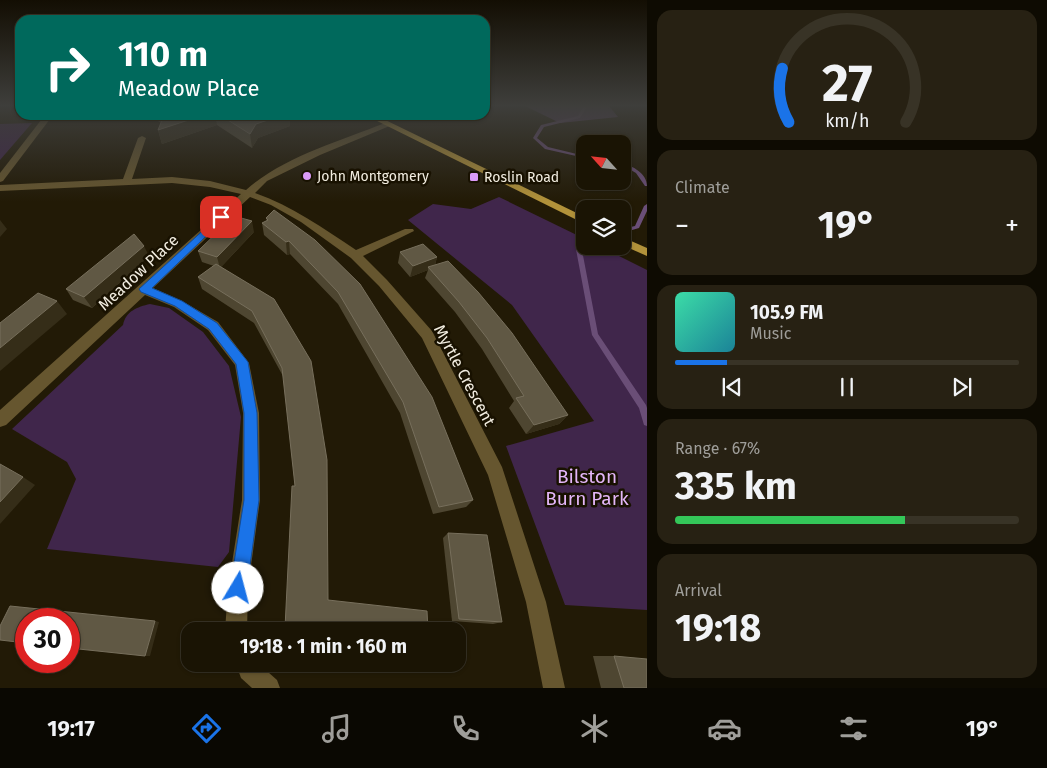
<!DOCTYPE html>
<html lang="en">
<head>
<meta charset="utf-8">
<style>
  :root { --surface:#1a1404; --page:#272113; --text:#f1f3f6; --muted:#9f9e9a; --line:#383326; --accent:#1a73e8 }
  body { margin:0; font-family:"Fira Sans",sans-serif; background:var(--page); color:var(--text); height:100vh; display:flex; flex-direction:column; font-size:19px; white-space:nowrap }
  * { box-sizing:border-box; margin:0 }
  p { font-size:16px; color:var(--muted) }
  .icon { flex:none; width:28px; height:28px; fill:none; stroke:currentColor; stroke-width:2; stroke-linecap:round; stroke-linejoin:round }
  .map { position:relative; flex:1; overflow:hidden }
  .panel { display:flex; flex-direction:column; gap:10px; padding:10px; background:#0e0b02; width:400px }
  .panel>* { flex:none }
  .hud { position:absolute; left:15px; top:15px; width:475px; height:105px; border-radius:15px; box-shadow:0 1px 4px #0004,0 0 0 1px var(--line); background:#00695c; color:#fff; overflow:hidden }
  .needle { width:32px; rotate:297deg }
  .buttons { position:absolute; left:576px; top:135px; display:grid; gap:10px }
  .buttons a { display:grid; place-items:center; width:55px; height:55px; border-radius:10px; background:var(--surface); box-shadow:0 1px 4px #0004,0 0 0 1px var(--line); font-size:25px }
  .speed { position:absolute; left:15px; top:608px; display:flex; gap:10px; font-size:25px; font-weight:700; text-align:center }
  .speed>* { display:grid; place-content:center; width:65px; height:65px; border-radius:50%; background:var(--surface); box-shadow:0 1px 4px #0004,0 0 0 1px var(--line); line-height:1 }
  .speed .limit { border:8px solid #d22; background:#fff; color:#111 }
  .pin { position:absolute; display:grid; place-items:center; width:42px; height:42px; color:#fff; margin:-21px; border-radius:10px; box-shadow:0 2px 8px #0006 }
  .me { position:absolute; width:55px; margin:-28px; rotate:8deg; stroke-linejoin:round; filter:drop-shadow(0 0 4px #0008) }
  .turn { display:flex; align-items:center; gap:18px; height:105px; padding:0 20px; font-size:22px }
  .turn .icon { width:65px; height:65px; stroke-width:2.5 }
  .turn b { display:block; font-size:35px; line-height:42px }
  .big { font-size:38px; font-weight:700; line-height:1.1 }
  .panel .tile { flex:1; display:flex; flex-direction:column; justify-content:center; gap:8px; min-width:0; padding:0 18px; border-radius:15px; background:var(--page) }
  .panel .dial { align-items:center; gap:0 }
  .dial svg { height:130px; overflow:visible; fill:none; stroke:var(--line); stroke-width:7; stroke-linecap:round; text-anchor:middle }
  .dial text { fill:var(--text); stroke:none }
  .song { display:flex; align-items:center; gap:15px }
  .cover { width:60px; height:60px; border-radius:8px; background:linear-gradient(135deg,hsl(160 70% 55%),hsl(190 70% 35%)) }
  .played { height:5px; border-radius:2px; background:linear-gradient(90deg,var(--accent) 15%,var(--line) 15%) }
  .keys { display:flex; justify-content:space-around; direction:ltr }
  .heat { display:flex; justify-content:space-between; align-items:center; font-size:28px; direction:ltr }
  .charge { height:8px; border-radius:4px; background:linear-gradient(90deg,#34c759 67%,var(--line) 0) }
  .trip { position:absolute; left:181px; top:622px; width:285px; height:50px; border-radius:15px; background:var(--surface); box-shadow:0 1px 4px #0004,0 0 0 1px var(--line); font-weight:700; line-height:50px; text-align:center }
  .tabs { display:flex; height:80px; justify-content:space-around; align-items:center; background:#0a0802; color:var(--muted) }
  .tabs .icon { width:35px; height:35px }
  .tabs .current { color:var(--accent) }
  .tabs b { font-size:22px; color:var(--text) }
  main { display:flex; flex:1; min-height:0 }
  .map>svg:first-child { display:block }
  .green { fill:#40264b }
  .forest { fill:#593d64 }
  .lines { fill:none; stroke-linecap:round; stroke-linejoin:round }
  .stream { fill:#6a4e77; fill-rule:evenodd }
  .minor { fill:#66562f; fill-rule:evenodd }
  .tertiary { fill:#66562f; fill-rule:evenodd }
  .primary { fill:#b2923a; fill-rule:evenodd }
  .wall { fill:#4e4631 }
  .shaded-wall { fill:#352d18 }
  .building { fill:#605844; stroke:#776f5c }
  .route { fill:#1a73e8; stroke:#114b97 }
  .poi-dot { fill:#da9af6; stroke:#181100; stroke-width:2 }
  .labels { text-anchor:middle; stroke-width:5; stroke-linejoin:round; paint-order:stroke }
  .far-poi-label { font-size:14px; fill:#f2ede0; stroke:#181100; text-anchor:start }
  .street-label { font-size:16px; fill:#f2ede0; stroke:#181100 }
  .near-park-label { font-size:19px; fill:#e4b6f8; stroke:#181100 }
</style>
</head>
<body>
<main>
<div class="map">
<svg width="647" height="688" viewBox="0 0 647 688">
  <rect width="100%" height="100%" fill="#221a06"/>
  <g class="green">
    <polygon points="32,123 0,160 0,124"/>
    <polygon points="499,197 585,239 585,246 599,246 647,270 647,610 565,605 506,446 594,421 512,305 408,220 433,204 471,209"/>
    <path d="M150,304L169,308L203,332L229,366L241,417L229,552L218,567L47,549L76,479L67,462L12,429L123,325C126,311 137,307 150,304Z"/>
  </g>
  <polygon class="forest" points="525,106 609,106 618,117 560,123"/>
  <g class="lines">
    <g class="stream">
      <polygon points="582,106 587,107 580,118 544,127 537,138 548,147 585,156 585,158 545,149 533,138 541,125 578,116 583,107"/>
      <path d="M622,162C633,167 647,173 647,186H645L636,173L622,165Z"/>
      <polygon points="647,204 647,211 639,228 622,233 622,229 635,226 644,206"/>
      <polygon points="585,240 585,244 581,245 598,334 646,405 647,408 647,426 644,425 639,408 592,335 575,244 576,243"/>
    </g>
    <g class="minor">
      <path d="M385,123L392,125L320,155L267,181L255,193C292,206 323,228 356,250L405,229H413L414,231L363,256L387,280L432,331L502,467L546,602L565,688H543L526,602L488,475L422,338L379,286L351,258L301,222L271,205L250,197L153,288L182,301L218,322L249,363L259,413L260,500L248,588L247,631H225L228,588L242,500L243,413L235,365L208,330L174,307L145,295L6,425L0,427V410L241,194L210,187L172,183L0,191V185L123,179L138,138L142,136L146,138L132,179L172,177L210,181L246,190C283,157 340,141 385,123Z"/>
      <polygon points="236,664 259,664 277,680 280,688 252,688 241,678"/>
    </g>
    <polygon class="tertiary" points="45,115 53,115 3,181 0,182 0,173"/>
    <g class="primary">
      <polygon points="365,115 375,115 585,217 585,224"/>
      <polygon points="622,237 647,248 647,256 622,245"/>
    </g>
  </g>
  <g class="wall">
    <polygon points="143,115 289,115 290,126 258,138 252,148 217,125 162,144 158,130 161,123 151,116 146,117"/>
    <polygon points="266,218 315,240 473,500 466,507 433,514 400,413 338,304 290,254 287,255 264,235 262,223 267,221"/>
    <polygon points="254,232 221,267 274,299 328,600 428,631 350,631 350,629 287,630 285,628 295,486 284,378 254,323 202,289 198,277 214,266 202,262 198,251"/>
    <polygon points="400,252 437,257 435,265 568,415 559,424 526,434 509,408 514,401 482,349 455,312 425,278 428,270 410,277 398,263"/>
    <polygon points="149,256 92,308 73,300 66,289"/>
    <polygon points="448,533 502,622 493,624 452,621 443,538"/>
    <polygon points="593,656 614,656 647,688 601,688"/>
  </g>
  <g class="shaded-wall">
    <polygon points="204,115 215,115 217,125 162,144 158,130"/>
    <polygon points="283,115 289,115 290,126 258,138 252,148 250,134 256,124"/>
    <polygon points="0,220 7,229 0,237"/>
    <polygon points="252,221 254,232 220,268 217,257"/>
    <polygon points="289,241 290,254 287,255 286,242"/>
    <polygon points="144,246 149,256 92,308 84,297"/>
    <polygon points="437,257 434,268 428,267 428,270 410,277 413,266"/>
    <polygon points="57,301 67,314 0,371 0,348"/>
    <polygon points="568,415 559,424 526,434 534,425"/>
    <polygon points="23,477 35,485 0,524 0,502"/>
    <polygon points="155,621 159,622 150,656 145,656"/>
  </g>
  <g class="building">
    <polygon points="164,115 204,115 158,130"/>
    <polygon points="220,115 283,115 256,124 250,134"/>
    <polygon points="274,210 315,240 360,284 432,397 473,500 439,507 403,402 338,292 289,241 286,242 262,223 268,220 266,218"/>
    <polygon points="234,216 252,221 217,257 198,251"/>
    <polygon points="134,234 144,246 84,297 66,289"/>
    <polygon points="423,244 437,257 413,266 400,252"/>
    <polygon points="448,261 478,292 512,333 568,415 534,425 516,398 524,396 487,338 459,302 428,267"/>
    <polygon points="216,264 274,299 311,361 327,460 328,600 427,611 428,631 351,631 352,628 285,628 292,486 295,486 282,368 252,311 198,277"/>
    <polygon points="38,293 57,301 0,348 0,323"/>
    <polygon points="0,464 23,477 0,502"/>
    <polygon points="448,533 487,535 502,622 459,619"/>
    <polygon points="10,606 155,621 145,656 69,648 69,619 26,619 26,643 0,640 0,626"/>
    <polygon points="614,656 647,659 647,688 624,688"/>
    <polygon points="415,664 430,664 430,666"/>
  </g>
  <linearGradient id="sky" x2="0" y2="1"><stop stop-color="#130e03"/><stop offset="0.52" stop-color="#3e3e3b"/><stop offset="1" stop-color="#3e3e3b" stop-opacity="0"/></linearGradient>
  <rect width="647" height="202" fill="url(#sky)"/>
  <polygon class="route" points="221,214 226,217 224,219 152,288 182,301 217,323 248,362 257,413 259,500 247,588 244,594 238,596 232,594 230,588 244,500 244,413 236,364 209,329 175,306 141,292 139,289"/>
  <g class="poi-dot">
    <circle cx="307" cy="176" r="5"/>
    <rect x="469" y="172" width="10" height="10" rx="2.5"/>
  </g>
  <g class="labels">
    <g class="far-poi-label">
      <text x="317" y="181">John Montgomery</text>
      <text x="484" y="182">Roslin Road</text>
    </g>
    <g class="street-label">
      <text transform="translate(138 272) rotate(-43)" y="6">Meadow Place</text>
      <text transform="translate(465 375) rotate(62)" y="6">Myrtle Crescent</text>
    </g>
    <g class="near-park-label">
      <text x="587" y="483">Bilston<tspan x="587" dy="22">Burn Park</tspan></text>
    </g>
  </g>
</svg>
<div class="buttons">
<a><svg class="needle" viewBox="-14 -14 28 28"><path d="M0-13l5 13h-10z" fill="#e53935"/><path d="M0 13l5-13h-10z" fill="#9f9e9a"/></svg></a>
<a><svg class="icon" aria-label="layers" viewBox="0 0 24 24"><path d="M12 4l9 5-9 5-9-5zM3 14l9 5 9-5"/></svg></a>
</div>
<div class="speed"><div class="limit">30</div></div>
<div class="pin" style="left:221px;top:217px;background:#d93025"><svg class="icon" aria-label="arrive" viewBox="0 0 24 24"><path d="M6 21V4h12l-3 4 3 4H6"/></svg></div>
<svg class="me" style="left:238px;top:588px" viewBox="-20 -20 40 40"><circle r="19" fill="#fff"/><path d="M0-13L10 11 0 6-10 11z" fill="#1a73e8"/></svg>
<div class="trip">19:18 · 1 min · 160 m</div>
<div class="hud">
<div class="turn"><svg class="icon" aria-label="right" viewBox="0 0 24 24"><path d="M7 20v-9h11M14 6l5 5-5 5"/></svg><div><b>110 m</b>Meadow Place</div></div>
</div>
</div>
<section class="panel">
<div class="tile dial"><svg viewBox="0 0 100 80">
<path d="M14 69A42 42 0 1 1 86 69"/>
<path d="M14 69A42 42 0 0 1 10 36" stroke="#1a73e8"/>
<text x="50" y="56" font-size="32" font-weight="700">27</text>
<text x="50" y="72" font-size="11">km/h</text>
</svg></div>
<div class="tile"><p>Climate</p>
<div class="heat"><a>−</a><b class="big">19°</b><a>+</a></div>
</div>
<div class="tile">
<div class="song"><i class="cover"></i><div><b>105.9 FM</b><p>Music</p></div></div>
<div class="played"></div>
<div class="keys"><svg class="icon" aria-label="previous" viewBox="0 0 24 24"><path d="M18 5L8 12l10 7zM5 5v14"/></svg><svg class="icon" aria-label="pause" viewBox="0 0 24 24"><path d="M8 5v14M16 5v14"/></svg><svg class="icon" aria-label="next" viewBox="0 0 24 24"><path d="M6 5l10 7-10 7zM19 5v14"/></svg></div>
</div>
<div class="tile"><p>Range · 67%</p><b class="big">335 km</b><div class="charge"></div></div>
<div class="tile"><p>Arrival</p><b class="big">19:18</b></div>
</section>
</main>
<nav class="tabs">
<b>19:17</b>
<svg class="icon current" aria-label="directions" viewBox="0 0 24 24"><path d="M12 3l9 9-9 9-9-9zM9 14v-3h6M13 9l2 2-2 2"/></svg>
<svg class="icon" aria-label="music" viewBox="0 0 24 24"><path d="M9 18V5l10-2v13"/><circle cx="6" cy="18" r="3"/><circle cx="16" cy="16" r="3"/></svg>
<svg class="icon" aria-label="phone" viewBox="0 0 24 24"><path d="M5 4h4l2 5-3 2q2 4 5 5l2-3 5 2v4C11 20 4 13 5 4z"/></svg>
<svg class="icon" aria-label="climate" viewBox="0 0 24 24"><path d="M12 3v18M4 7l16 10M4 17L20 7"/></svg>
<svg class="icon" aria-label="car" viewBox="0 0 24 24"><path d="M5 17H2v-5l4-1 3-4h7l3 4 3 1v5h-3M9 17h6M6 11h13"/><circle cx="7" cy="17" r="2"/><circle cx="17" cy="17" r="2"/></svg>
<svg class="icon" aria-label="filters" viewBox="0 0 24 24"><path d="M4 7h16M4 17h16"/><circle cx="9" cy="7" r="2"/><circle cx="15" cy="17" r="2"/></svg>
<b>19°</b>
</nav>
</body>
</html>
